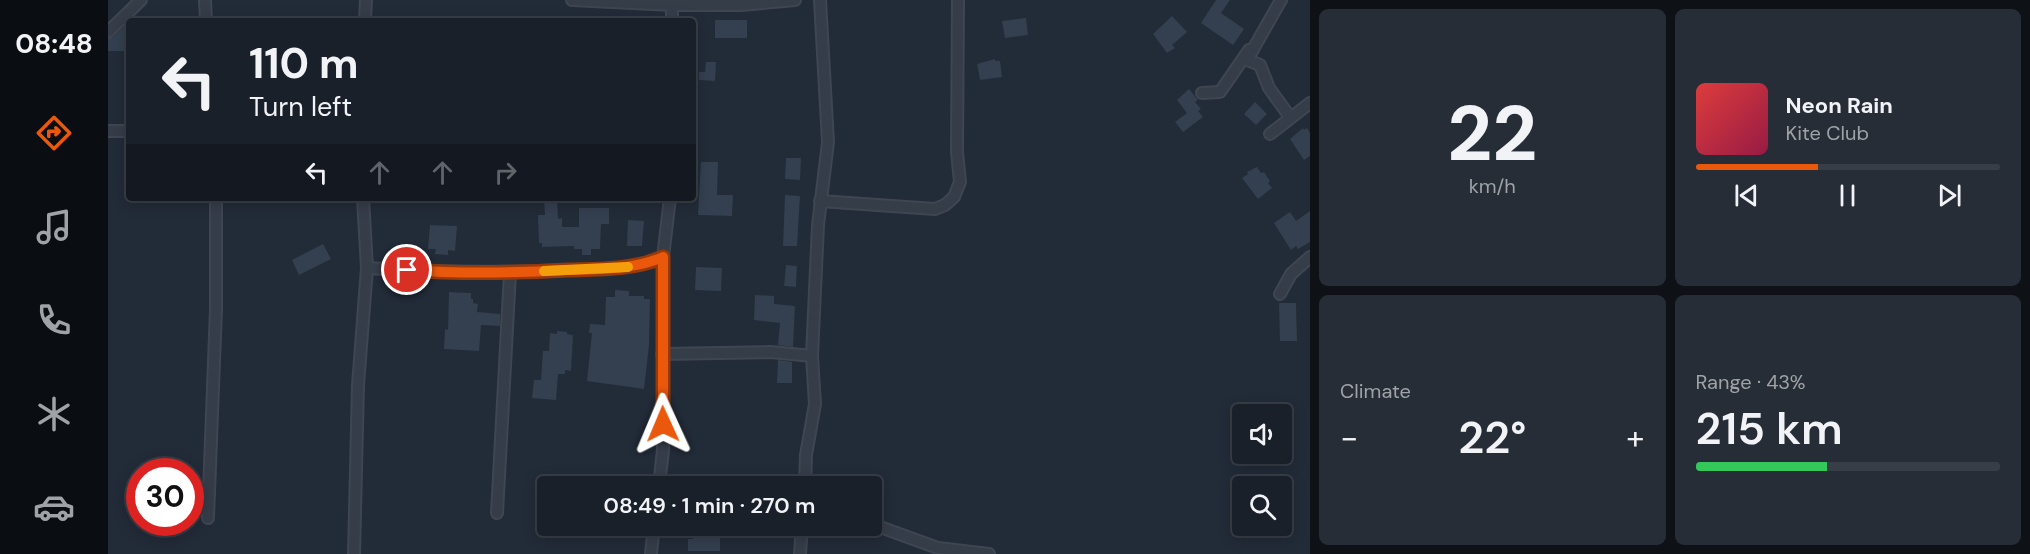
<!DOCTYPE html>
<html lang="en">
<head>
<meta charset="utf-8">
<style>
  :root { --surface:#1a202a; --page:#272d36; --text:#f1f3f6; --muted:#9fa3a8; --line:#383e47; --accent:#ea580c }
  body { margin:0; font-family:"DM Sans",sans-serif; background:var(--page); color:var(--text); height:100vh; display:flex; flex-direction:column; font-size:22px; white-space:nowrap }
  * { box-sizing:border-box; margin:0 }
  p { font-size:20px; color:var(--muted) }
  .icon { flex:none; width:33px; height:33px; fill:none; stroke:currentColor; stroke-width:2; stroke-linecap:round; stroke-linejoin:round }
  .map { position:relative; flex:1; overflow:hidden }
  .details { display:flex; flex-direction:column; gap:9px; padding:9px; background:#0e1217; width:720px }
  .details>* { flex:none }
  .banner { position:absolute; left:18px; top:18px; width:570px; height:183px; border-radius:6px; box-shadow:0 3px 15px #0003,0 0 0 2px var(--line); background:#1a202a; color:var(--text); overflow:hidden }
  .controls { position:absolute; left:1124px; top:404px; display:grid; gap:12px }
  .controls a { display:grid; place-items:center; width:60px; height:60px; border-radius:6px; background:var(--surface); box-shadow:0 3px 15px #0003,0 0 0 2px var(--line); font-size:30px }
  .speed { position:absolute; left:18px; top:458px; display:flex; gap:12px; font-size:30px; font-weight:700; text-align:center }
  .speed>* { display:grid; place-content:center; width:78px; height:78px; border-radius:50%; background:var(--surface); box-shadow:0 3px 15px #0003,0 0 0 2px var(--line); line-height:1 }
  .speed .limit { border:9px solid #d22; background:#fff; color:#111 }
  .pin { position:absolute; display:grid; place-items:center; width:51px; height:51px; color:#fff; margin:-26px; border:3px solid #fff; border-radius:50%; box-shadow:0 2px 6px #0007 }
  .me { position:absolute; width:66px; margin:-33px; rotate:359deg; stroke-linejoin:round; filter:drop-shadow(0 0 4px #0008) }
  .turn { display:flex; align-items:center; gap:21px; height:126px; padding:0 24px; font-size:27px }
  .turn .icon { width:78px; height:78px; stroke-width:2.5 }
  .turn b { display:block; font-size:42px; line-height:51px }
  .lanes { display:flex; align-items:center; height:57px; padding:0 24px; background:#0003; justify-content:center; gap:30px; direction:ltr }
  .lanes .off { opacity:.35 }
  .big { font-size:45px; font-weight:600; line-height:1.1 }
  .details .widget { flex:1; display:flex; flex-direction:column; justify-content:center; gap:9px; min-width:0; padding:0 21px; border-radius:9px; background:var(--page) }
  .details .dial { align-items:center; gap:0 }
  .dial b { font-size:78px; line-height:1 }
  .song { display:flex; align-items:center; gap:18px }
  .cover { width:72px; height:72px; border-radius:9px; background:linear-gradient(135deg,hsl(0 70% 55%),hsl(340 70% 35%)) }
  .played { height:6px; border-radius:3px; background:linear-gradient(90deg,var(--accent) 40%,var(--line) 40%) }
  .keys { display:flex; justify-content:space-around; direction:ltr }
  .heat { display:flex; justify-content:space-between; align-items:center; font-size:33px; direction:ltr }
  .charge { height:9px; border-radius:4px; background:linear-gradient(90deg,#34c759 43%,var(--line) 0) }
  .details .tiles { flex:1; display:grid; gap:9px; grid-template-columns:repeat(2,1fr) }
  .trip { position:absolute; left:429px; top:476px; width:345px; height:60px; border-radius:6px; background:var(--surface); box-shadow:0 3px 15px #0003,0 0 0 2px var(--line); font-weight:600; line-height:60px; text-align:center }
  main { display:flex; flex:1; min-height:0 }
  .tab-bar { display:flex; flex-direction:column; width:108px; justify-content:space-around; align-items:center; background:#0a0d11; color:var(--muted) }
  .tab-bar .icon { width:42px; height:42px }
  .tab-bar .active { color:var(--accent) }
  .tab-bar b { font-size:27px; color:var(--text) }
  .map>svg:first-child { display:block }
  .building { fill:#343f4f }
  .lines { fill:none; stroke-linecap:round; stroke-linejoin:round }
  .street-casing { stroke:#3f4652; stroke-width:14 }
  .street { stroke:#353d49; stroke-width:10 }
  .route-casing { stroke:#983908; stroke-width:15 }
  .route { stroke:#ea580c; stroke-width:10 }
  .slow { stroke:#f59e0b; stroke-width:10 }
</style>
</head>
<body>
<main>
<nav class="tab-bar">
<b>08:48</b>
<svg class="icon active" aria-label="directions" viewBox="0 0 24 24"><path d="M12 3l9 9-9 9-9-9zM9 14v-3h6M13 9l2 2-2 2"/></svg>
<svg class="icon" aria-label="music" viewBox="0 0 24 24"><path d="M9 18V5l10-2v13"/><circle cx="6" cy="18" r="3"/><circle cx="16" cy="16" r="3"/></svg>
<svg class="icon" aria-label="phone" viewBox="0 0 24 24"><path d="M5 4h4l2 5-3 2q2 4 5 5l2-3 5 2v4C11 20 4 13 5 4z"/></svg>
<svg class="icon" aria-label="climate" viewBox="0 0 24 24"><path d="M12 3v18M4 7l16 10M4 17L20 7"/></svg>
<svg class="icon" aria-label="car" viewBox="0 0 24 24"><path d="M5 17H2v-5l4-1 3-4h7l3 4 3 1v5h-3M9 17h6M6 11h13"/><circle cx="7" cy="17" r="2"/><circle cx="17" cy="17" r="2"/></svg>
</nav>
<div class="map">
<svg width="1202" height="554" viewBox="0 0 1202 554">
  <rect width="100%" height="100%" fill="#222b38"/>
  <g class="building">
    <polygon points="1108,0 1122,0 1113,13 1136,29 1125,45 1093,23"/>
    <polygon points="1064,16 1079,32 1064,45 1067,48 1059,53 1045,34"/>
    <polygon points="918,18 920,35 897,38 894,21"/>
    <rect x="607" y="20" width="32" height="18"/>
    <polygon points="21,22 21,51 0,51 0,39 5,37"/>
    <polygon points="887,59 887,61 892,61 894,77 872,80 869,64"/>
    <polygon points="598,62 608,62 607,81 591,80 591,72 597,72"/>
    <polygon points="1081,89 1090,100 1087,102 1093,109 1090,111 1095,117 1075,132 1067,122 1079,113 1069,100"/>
    <polygon points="1147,102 1159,114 1148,125 1136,114"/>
    <polygon points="1195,128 1196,130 1199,128 1202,133 1202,156 1196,160 1182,139"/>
    <polygon points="678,158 693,158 692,180 677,179"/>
    <polygon points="593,162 610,162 609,195 625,195 624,216 590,215"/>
    <polygon points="1149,167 1153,173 1156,172 1162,181 1160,183 1164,188 1150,199 1134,178 1140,174 1139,172"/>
    <polygon points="677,195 692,196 689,246 675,246"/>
    <polygon points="436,198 449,198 450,219 454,218 454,227 471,227 471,208 501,208 501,224 493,224 492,249 483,249 483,255 474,255 474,249 466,249 466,246 434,247 434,243 431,243 430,215 437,215"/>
    <polygon points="1202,211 1202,242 1190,249 1188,246 1183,250 1166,223 1182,212 1188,221"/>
    <polygon points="520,220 536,221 534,246 519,246"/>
    <polygon points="322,225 349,226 347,251 340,250 340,255 327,254 328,249 320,249"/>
    <polygon points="215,244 223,259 191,275 184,260"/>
    <polygon points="678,265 689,266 688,287 676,286"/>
    <polygon points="588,267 614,268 613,291 587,290"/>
    <polygon points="507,290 521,291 521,296 536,296 536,299 542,299 541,345 536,389 479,381 484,333 481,333 482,324 497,325 498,297 507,297"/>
    <polygon points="341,292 363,293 363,299 365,299 365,303 370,304 369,312 392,314 392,326 373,325 371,351 336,349 337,329 340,330"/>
    <polygon points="647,295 666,296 666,304 687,306 685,347 670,345 672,323 646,320"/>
    <polygon points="1171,303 1188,303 1189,341 1172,341"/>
    <polygon points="449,331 459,332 459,334 465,335 463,371 457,370 457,374 450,374 448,400 424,398 426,380 433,380 435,351 441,351 442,333 449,334"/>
    <polygon points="670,360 684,362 684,383 669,383"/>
    <polygon points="597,525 612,525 612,551 580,551 580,539 585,539 585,529 592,529 592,526"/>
  </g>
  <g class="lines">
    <g class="street-casing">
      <g id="street">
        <polyline points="97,0 98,21"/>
        <polyline points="464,0 564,5 633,5 687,0"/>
        <polyline points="1173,0 1139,60 1152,65 1161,88 1182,117"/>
        <polyline points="564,5 564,21"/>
        <polyline points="257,21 258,0"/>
        <polyline points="0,32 33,0"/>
        <polyline points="1094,93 1112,92 1141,50"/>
        <polyline points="0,131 21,131"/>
        <polyline points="1162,134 1202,103"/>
        <polyline points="712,201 827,209 837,205 846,197 852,182 849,152 850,0"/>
        <path d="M259,268C326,272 393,273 460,270C492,269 525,270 555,257"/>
        <polyline points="1172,294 1183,274 1202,257"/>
        <polyline points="554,354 663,352 704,356"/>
        <polyline points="551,486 555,450 555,257 562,198"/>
        <polyline points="697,486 698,455 707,404 704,356 710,225 720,142 712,0"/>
        <polyline points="389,513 402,273"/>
        <polyline points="100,518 108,309 108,198"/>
        <polyline points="764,524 830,548 881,554"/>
        <polyline points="246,554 250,385 259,268 255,198"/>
        <polyline points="543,554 546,525"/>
        <polyline points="692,554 694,525"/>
      </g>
    </g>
    <use href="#street" class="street"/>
  </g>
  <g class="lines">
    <g class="route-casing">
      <path id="route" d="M299,270C353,274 406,273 460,270C492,269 525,270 555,257V424"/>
    </g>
    <use href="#route" class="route"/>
    <polyline class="slow" points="436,271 520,267"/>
  </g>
</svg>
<div class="controls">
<a><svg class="icon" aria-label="sound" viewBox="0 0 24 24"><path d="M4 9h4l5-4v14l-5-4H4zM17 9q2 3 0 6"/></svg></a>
<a><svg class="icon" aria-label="search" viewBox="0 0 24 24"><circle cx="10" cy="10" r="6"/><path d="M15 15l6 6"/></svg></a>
</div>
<div class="speed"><div class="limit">30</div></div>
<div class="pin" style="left:299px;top:270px;background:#d93025"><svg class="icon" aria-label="arrive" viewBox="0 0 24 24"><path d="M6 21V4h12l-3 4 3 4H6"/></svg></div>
<svg class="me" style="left:555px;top:424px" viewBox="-20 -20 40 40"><path d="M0-17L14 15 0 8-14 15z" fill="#ea580c" stroke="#fff" stroke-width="4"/></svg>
<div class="trip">08:49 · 1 min · 270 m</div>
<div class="banner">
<div class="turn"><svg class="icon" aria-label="left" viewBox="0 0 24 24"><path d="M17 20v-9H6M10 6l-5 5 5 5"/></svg><div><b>110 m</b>Turn left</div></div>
<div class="lanes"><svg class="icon" aria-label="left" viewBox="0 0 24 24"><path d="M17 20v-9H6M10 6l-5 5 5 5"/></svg><svg class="icon off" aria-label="ahead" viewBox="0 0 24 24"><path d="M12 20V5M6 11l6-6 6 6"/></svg><svg class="icon off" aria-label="ahead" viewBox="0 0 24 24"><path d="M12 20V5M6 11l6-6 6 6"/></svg><svg class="icon off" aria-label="right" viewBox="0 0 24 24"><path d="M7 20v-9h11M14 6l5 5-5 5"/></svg></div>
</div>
</div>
<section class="details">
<div class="tiles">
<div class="widget dial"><b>22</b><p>km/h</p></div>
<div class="widget">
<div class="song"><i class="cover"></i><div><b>Neon Rain</b><p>Kite Club</p></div></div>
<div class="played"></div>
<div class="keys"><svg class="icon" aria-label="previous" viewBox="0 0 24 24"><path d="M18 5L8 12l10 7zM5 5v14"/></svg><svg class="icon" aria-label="pause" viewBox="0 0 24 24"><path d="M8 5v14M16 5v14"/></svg><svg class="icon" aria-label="next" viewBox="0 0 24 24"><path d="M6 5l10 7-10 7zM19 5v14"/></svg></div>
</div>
<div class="widget"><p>Climate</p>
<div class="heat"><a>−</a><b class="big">22°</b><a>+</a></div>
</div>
<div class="widget"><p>Range · 43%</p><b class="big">215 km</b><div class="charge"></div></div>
</div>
</section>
</main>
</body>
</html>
